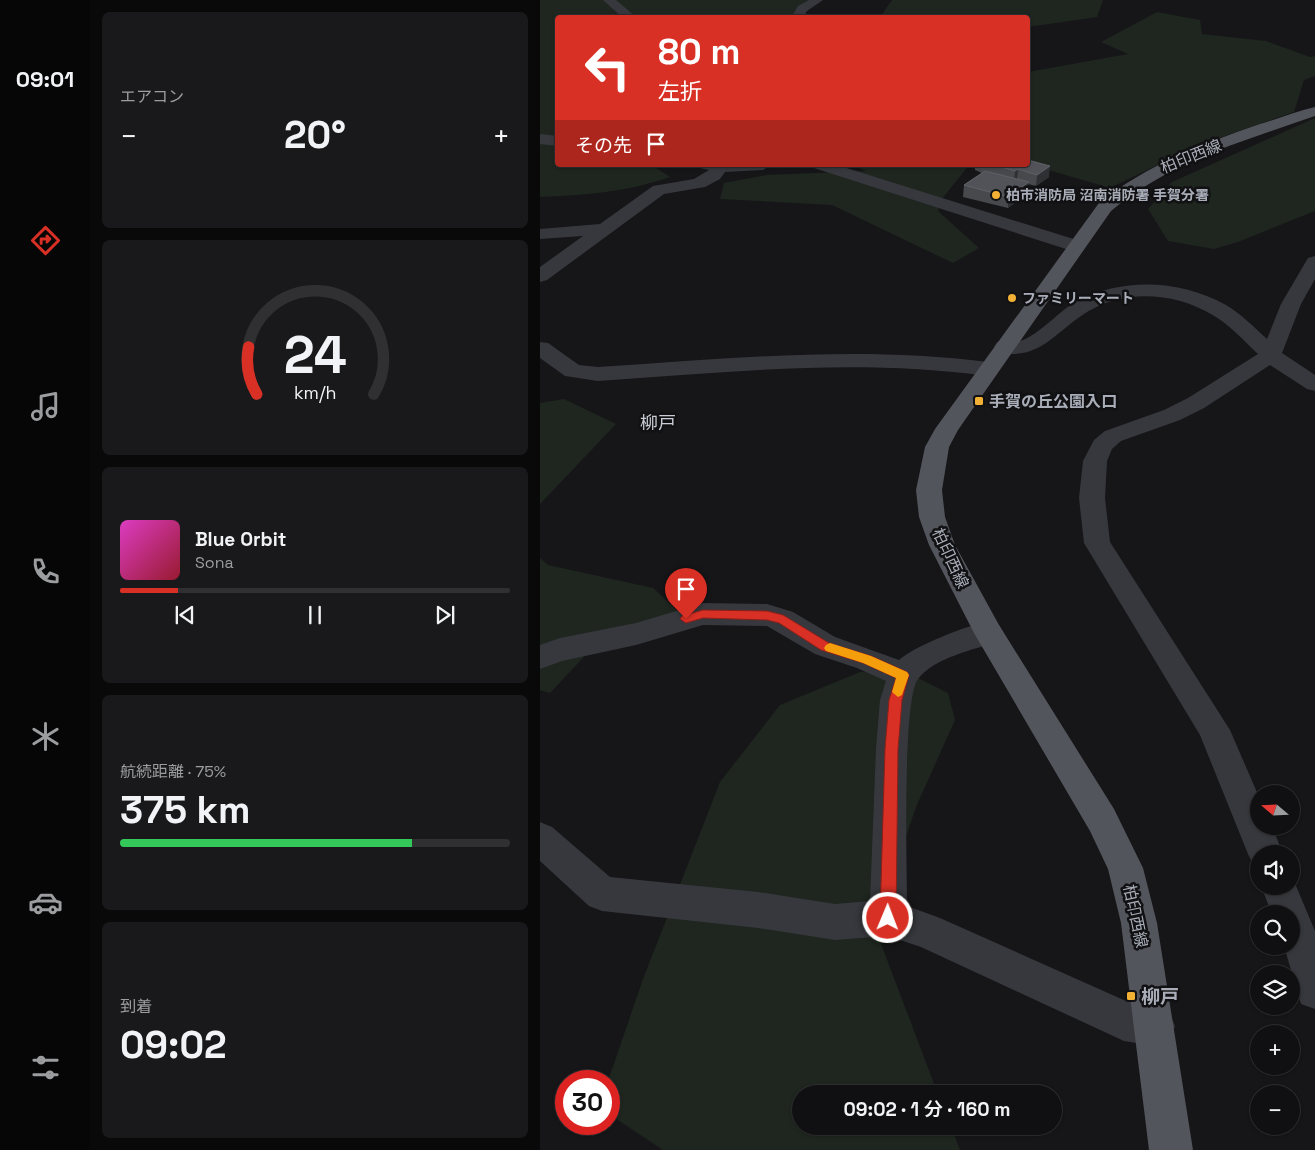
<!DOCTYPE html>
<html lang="ja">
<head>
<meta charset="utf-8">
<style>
  :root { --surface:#101012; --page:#19191b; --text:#f1f3f6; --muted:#9c9d9f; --line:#303032; --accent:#d93025 }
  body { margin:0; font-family:"Space Grotesk","Noto Sans JP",sans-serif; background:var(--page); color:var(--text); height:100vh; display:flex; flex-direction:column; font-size:19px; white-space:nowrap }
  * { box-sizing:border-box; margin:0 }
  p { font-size:16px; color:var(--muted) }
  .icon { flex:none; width:28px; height:28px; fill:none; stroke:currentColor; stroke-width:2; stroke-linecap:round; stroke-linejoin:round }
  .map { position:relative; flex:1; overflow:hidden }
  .drawer { display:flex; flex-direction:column; gap:12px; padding:12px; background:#09090a; width:450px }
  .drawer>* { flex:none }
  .guide { position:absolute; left:15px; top:15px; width:475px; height:152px; border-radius:5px; box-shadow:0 1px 4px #0004,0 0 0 1px var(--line); background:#d93025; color:#fff; overflow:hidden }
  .needle { width:32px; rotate:289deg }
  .buttons { position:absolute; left:710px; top:785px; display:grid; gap:10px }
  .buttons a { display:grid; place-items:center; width:50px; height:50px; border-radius:50%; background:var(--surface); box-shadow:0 1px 4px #0004,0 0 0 1px var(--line); font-size:25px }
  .speed { position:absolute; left:15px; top:1070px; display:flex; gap:10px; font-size:25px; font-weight:700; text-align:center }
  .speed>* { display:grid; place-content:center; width:65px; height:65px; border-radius:50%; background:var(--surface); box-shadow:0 1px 4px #0004,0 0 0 1px var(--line); line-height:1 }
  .speed .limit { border:8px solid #d22; background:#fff; color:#111 }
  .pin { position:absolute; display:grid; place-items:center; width:42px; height:42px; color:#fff; margin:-51px -21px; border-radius:50% 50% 50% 0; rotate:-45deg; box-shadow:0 0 5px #0007 }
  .pin .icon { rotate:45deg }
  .me { position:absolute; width:55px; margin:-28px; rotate:1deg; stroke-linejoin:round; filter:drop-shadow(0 0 4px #0008) }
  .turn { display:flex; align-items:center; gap:18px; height:105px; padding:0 20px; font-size:22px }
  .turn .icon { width:65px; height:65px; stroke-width:2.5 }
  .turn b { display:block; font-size:35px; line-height:42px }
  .then { display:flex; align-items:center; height:48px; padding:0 20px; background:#0003; gap:10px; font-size:19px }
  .big { font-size:38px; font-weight:600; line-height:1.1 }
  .drawer .card { flex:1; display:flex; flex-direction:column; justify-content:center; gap:8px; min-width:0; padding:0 18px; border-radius:8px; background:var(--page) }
  .drawer .dial { align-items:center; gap:0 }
  .dial svg { height:130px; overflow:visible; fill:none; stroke:var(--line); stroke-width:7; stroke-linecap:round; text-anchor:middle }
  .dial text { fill:var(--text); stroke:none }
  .song { display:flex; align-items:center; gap:15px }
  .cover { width:60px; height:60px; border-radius:8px; background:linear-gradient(135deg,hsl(310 70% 55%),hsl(350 70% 35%)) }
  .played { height:5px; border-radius:2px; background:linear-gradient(90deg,var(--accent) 15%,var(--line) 15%) }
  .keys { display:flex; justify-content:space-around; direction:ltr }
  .heat { display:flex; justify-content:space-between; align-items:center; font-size:28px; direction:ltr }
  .charge { height:8px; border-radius:4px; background:linear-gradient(90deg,#34c759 75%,var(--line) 0) }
  .trip { position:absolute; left:252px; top:1085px; width:270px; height:50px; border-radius:25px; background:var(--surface); box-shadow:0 1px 4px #0004,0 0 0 1px var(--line); font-weight:600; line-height:50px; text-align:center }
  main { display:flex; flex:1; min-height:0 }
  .tabs { display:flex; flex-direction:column; width:90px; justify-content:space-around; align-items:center; background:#060607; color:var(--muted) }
  .tabs .icon { width:35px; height:35px }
  .tabs .on { color:var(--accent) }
  .tabs b { font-size:22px; color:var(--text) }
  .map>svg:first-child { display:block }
  .green { fill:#1e261f }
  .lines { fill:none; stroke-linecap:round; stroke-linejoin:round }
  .minor { fill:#37383d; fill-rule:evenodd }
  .major { fill:#53555c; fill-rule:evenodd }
  .wall { fill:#47494d }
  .shaded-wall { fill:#2f3033 }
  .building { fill:#525359; stroke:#5f6168 }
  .route { fill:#d93025; stroke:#8d1f18 }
  .slow { fill:#f59e0b }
  .poi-dot { fill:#f2b134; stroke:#111113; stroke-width:2 }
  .labels { text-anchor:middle; stroke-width:5; stroke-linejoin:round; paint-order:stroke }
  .far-poi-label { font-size:14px; font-weight:bold; fill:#a8adb8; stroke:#111113; text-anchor:start }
  .street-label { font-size:16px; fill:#a8adb8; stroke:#111113 }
  .poi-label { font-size:16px; font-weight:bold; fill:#a8adb8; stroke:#111113; text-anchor:start }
  .neighbourhood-label { font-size:18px; fill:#c9ccd4; stroke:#111113 }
  .near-poi-label { font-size:19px; font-weight:bold; fill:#a8adb8; stroke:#111113; text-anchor:start }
</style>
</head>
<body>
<main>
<nav class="tabs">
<b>09:01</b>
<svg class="icon on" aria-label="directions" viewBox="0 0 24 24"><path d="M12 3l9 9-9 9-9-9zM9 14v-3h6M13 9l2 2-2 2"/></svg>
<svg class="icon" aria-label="music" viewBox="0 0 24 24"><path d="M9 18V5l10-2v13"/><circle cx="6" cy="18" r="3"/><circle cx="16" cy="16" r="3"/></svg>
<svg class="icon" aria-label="phone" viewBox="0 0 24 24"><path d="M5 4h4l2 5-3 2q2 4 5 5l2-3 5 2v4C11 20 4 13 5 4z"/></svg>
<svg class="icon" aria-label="climate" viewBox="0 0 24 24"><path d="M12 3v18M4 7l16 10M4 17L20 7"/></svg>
<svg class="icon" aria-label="car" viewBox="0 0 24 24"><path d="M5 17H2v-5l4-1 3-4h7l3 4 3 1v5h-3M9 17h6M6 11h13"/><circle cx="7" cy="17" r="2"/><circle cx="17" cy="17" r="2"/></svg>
<svg class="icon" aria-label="filters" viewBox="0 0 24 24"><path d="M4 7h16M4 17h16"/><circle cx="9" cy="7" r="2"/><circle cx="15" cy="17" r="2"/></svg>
</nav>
<section class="drawer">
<div class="card"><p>エアコン</p>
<div class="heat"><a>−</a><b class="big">20°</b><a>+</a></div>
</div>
<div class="card dial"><svg viewBox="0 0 100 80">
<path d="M14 69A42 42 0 1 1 86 69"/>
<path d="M14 69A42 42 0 0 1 9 40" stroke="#d93025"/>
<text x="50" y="56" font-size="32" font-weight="700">24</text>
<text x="50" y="72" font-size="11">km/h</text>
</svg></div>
<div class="card">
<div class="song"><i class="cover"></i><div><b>Blue Orbit</b><p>Sona</p></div></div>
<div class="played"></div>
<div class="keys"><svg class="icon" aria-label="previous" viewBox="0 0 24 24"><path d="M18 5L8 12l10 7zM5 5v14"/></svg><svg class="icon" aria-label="pause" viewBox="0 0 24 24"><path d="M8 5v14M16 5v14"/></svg><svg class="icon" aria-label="next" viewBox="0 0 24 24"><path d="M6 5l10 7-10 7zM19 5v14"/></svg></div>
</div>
<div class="card"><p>航続距離 · 75%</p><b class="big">375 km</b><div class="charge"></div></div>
<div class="card"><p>到着</p><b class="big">09:02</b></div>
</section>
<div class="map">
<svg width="775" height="1150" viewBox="0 0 775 1150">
  <rect width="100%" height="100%" fill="#161618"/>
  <g class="green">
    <path d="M0,0H277L257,17L18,18V165H112L130,177C87,192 45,195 0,197Z"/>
    <polygon points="352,0 563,0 557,17 488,27 488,18 340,17"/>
    <polygon points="617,12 660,20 662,34 726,41 770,57 775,56 775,76 764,80 754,112 659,145 570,188 488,164 488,72 588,54 561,42"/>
    <polygon points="775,118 775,211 698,242 674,249 628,241 608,209 632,182"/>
    <polygon points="313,165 429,165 402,199 398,211 439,248 413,263 292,205 180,199 184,183 227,175 326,171"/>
    <polygon points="24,399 76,424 0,504 0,403"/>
    <polygon points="0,558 8,565 113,588 141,614 55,645 10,693 0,690"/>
    <polygon points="362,670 408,693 415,720 376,807 335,928 398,1094 261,1094 261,1126 411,1126 420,1150 123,1150 69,1114 68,1081 103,979 180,782 240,705 320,672"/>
  </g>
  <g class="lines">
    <g class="minor">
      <polygon points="63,0 76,0 97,18 83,18"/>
      <polygon points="269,0 283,0 267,11 263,18 251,18 258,6"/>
      <polygon points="0,134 18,136 18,146 0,144"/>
      <polygon points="158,165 231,165 223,170 185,172 180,179 165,187 124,194 7,280 0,282 0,267 43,236 0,239 0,229 60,224 113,186 154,179 169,170 160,168"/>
      <polygon points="272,165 297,165 543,242 545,246 543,250 529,250 274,168"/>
      <path d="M775,256V279L761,304L742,353L775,375V391L767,389L730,365L664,408L640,420L581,441L572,449L567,461L565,498L570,542L690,730L719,797V826H732L743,854H719V868L714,866L708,854L660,735L544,543L539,498L543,461L554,440L565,431L624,410L648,398L718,354C703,340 689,324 671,314C632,291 579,289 541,316C512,336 497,361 457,352L454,347L457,342C465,341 473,343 480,341C500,335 519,310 539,300C585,277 642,280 686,305C701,314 714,327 727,339L741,304L768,258Z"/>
      <path d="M0,342L8,343L39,365L58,367C190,359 315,345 448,362L456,364L459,369L456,374L448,376C315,358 190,372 58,381L25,376L0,358Z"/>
      <path d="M163,603L227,604L253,612L295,637L359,660C373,647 429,624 448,622C451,622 456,624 459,625L464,633L459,641C434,650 395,657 378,679C362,700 367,870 367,906L400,918L586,1001L615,1006L629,1012L635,1026L629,1040L615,1046L584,1041L381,947L348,936L295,940L218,928L62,911L49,906L0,861V822L12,827L70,877L218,892L295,904L330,901L336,749L340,700L346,681L317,668L275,654L227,626L163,625L96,645L22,661L0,669V645L20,638L96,623Z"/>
      <polygon points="751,874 775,931 775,1009 761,1004 744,946 751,946 751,914 732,914 721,886 751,886"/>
    </g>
    <path class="major" d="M775,107V116C701,142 633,160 571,211L418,430L409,447L402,490L405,517L415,545L459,625L574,809L603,868L617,923L653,1150H609L581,923L568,869L550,831L434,633L389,545L379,517L376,490L385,447L395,429L559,203C607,165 662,144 720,124C738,119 756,111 775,107Z"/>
  </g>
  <polygon class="wall" points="435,165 488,165 509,177 496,186 488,184 488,193 468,208 423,197 424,185 442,173 435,170"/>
  <g class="shaded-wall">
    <polygon points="510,166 509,177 496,186 497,175"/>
    <polygon points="478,169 477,180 474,182 475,171"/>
    <polygon points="489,182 488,193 468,208 468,197"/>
  </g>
  <g class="building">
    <polygon points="488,160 510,166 497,175 478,169 475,171 455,165 488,165"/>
    <polygon points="445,171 489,182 468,197 424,185"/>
  </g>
  <polygon class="route" points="163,610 227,611 243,615 289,643 331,656 367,672 369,675 362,700 358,749 356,918 353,923 348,925 343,923 340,918 345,749 349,700 356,678 323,663 281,650 239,623 227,620 163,618 146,623 140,619 142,616"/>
  <polygon class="slow" points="290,643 331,656 367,672 369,675 362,695 358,697 352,692 356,678 323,663 286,651 284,648 286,645"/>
  <g class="poi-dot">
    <circle cx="456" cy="195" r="5"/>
    <circle cx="472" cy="298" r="5"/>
    <rect x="434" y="396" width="10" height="10" rx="2.5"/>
    <rect x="586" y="991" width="10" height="10" rx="2.5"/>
  </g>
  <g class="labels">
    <g class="far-poi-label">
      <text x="466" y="200">柏市消防局 沼南消防署 手賀分署</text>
      <text x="482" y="303">ファミリーマート</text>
    </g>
    <g class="street-label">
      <text transform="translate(651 156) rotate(-22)" y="6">柏印西線</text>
      <text transform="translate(411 558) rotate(65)" y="6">柏印西線</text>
      <text transform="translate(596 916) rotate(78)" y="6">柏印西線</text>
    </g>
    <g class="poi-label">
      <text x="449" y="407">手賀の丘公園入口</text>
    </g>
    <g class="neighbourhood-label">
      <text x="118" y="429">柳戸</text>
    </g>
    <g class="near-poi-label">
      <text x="601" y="1003">柳戸</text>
    </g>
  </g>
</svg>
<div class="buttons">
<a><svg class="needle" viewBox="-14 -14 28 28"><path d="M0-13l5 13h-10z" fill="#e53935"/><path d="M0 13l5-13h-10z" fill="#9c9d9f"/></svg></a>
<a><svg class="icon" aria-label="sound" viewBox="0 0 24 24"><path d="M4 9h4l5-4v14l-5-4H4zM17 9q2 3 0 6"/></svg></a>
<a><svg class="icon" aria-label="search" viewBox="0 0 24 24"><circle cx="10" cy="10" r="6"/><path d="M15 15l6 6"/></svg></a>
<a><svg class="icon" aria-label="layers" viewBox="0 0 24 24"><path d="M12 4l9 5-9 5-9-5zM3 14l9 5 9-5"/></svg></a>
<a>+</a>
<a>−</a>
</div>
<div class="speed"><div class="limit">30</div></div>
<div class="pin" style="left:146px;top:619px;background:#d93025"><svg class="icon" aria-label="arrive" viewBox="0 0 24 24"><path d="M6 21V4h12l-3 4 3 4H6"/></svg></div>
<svg class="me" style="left:348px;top:918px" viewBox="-20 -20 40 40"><circle r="17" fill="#d93025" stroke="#fff" stroke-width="3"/><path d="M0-11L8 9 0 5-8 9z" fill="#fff"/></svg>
<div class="trip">09:02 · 1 分 · 160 m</div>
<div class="guide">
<div class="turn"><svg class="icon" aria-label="left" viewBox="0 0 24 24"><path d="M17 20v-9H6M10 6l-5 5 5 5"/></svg><div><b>80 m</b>左折</div></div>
<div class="then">その先<svg class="icon" aria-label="arrive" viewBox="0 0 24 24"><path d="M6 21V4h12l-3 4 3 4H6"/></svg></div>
</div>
</div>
</main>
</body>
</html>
